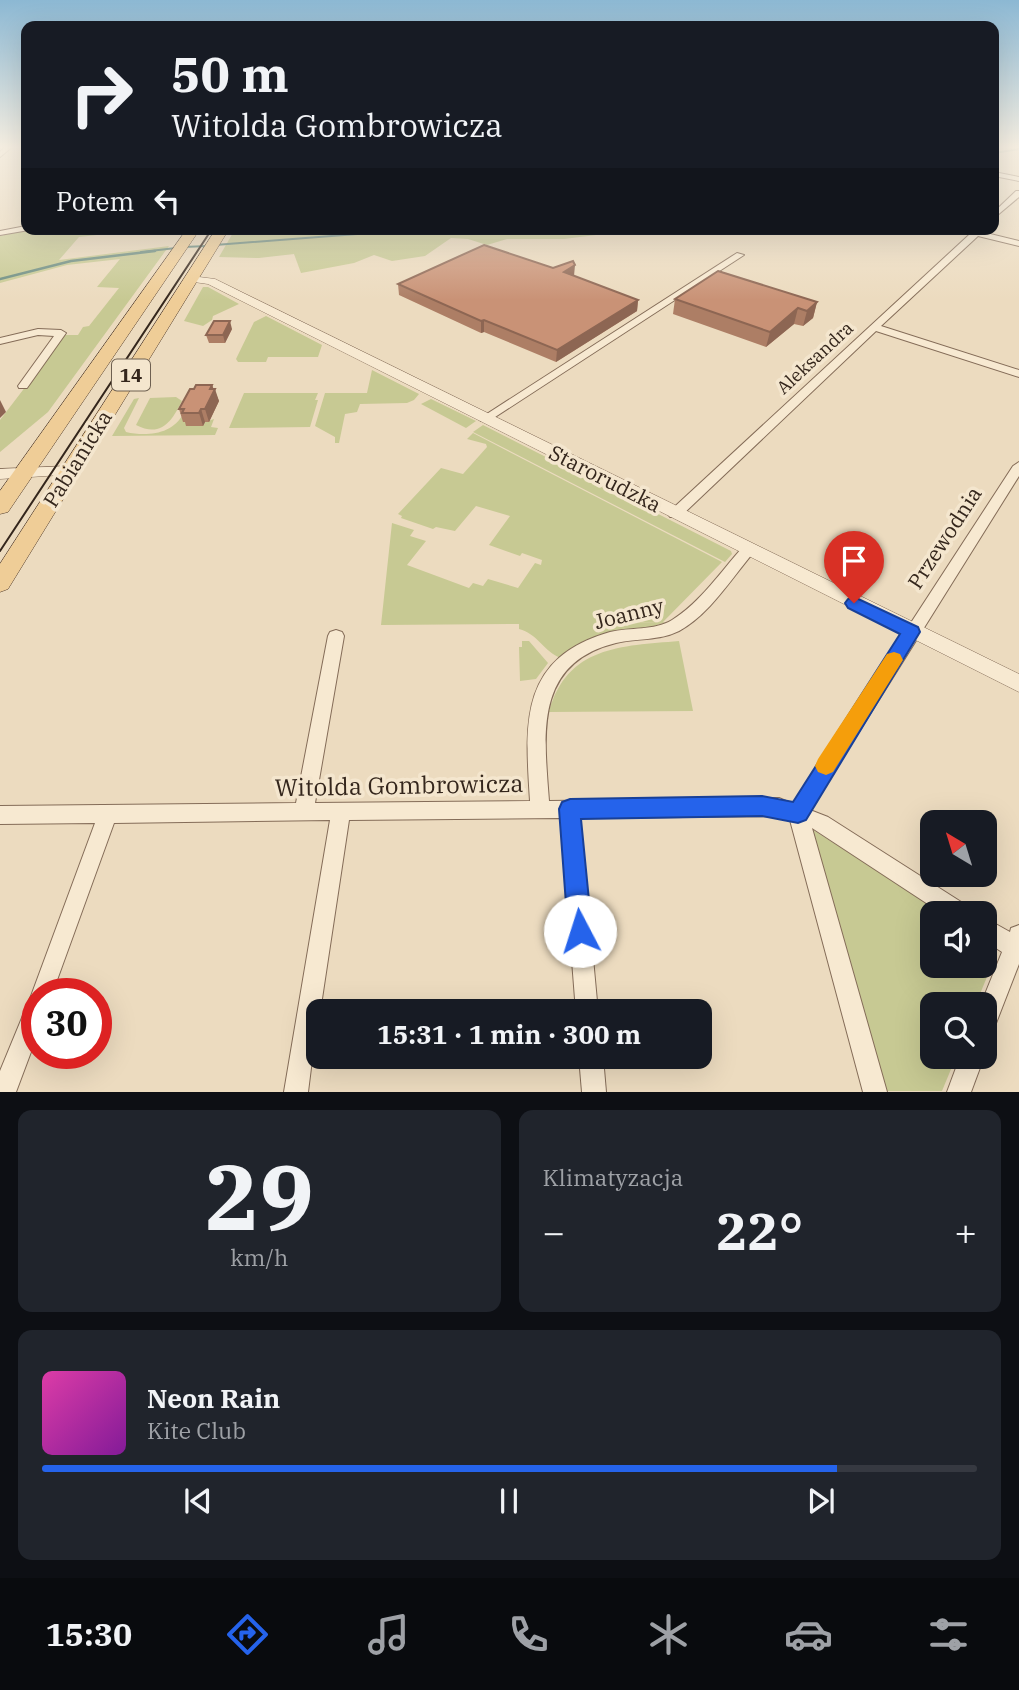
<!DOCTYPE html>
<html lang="pl">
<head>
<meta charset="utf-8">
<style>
  :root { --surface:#171b24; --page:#20242c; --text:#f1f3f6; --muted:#9ea1a6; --line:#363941; --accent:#2563eb }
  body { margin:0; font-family:"IBM Plex Serif",serif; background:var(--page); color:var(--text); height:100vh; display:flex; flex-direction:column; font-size:26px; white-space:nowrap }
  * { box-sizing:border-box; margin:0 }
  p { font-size:23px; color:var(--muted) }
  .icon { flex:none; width:38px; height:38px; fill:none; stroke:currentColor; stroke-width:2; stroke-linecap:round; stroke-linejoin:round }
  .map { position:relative; height:1092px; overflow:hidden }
  .details { display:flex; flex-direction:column; gap:18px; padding:18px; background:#0d0f14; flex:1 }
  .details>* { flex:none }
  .top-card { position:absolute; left:21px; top:21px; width:978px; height:214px; border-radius:14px; box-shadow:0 7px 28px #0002; background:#171b24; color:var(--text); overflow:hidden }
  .needle { width:46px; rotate:322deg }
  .buttons { position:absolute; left:920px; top:810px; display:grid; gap:14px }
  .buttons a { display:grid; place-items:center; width:77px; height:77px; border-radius:14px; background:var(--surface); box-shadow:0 7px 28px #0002; font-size:35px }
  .speed { position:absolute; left:21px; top:978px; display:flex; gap:14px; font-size:35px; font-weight:700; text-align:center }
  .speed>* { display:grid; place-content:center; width:91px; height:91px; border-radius:50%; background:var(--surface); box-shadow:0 7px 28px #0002; line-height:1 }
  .speed .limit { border:10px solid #d22; background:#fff; color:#111 }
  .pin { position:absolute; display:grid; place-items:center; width:60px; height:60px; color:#fff; margin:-72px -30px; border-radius:50% 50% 50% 0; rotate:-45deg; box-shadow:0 0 7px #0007 }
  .pin .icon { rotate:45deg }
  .me { position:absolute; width:77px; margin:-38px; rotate:355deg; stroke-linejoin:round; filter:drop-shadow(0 0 5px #0008) }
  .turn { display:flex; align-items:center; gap:24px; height:147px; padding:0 35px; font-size:32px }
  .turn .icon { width:91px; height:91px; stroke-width:2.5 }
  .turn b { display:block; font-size:49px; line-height:60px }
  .then { display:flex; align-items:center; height:66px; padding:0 35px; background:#0003; gap:14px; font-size:26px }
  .big { font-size:52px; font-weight:800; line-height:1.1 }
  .details .tile { flex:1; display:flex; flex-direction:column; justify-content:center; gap:10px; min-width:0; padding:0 24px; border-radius:14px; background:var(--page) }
  .details .dial { align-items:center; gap:0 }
  .dial b { font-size:91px; line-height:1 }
  .song { display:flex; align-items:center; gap:21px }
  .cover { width:84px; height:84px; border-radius:10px; background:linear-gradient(135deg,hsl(320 70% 55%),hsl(290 70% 35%)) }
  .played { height:7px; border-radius:4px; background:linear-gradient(90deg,var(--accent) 85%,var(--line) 85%) }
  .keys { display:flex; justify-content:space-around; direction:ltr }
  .heat { display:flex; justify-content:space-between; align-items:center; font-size:38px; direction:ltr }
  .details .tiles { flex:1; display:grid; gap:18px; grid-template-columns:1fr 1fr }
  .tile:last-child { grid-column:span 2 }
  .trip { position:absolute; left:306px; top:999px; width:406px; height:70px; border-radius:14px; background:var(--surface); box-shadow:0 7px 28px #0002; font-weight:800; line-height:70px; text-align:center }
  .tab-bar { display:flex; height:112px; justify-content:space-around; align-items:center; background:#090b0e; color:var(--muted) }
  .tab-bar .icon { width:49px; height:49px }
  .tab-bar .on { color:var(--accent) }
  .tab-bar b { font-size:32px; color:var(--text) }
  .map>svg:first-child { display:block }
  .green { fill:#c7c993 }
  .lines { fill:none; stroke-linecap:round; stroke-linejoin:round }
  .stream-far1 { stroke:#6a8b80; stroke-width:2 }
  .stream { stroke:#6a8b80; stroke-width:2.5 }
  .minor-casing { stroke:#846c58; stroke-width:2 }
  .tertiary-casing { stroke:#846c58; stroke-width:1 }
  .primary-casing { stroke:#513b2c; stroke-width:1 }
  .minor { fill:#f7e9d1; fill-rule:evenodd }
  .tertiary { fill:#f7e9d1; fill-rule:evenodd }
  .primary { fill:#efcd97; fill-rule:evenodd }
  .tram { stroke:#34261c; stroke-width:2 }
  .wall { fill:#ad7e65 }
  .shaded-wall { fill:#8d6653 }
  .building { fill:#c99276; stroke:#8d6653; stroke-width:2 }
  .route { fill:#2563eb; stroke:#184099; stroke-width:2 }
  .slow { fill:#f59e0b }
  .labels { text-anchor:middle; stroke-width:7; stroke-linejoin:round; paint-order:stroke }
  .far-street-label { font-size:18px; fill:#34261c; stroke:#f4e6ce }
  .shield { fill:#f4e6ce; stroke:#6e6051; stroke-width:2 }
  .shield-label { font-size:19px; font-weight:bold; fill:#34261c }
  .street-label { font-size:21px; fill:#34261c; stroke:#f4e6ce }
  .near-street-label { font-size:24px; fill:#34261c; stroke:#f4e6ce }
</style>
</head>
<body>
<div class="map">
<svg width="1019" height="1092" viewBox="0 0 1019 1092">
  <rect width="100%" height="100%" fill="#ecdbbf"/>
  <g class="green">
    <polygon points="32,229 97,229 97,235 79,237 59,260 169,246 48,412 0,452 0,420 65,335 78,335 83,327 89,326 119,288 97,287 120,259 67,265 0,283 0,236"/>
    <polygon points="244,229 644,229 564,239 507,239 487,245 468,239 451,238 425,256 392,261 374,255 354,263 301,273 294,254 259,258 219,257 234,231"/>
    <polygon points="203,287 208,287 239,304 213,316 212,320 203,326 184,321"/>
    <polygon points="266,316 322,345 318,357 268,357 266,362 238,362 236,359 254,322"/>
    <polygon points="372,370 419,394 414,400 407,403 360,404 357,412 345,414 339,443 335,443 335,437 315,426 325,393 367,393"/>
    <polygon points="244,393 318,393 315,400 318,400 310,427 229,428"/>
    <path d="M176,397L182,401C172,421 161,438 136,425L150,398Z"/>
    <path d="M139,398L124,428L126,432C147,437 173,434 183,414L188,422L202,426L205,422L214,419L211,427L218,428L215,435L112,436L134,399Z"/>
    <polygon points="431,399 476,421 466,428 421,404"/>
    <polygon points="483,425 731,551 732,554 725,562 473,432"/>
    <path d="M473,433L722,562L663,622L541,624L666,622L561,658C544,652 537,633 519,629V624L381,625L392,523L414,530L410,536L426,541L407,565L469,588L473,583L483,586L488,579L518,588L535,563L541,565L542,560L522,553L520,556L489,545L510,516L476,506L455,531L436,527L433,529L401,518L402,516L398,514L441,468L463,474L487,447L486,444L467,439Z"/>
    <polygon points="522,641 529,641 548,663 536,679 520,681 519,647 522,647"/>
    <path d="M679,641L693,711L549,712C567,646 621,646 679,641Z"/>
    <polygon points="810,828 944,913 933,914 933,966 985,966 985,941 997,952 976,1004 933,1004 933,1057 956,1057 942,1091 884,1091"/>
  </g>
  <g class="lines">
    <g class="stream-far1">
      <polyline points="994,153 1019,149"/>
      <polyline points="215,245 422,229"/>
      <polyline points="184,247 207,246"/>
      <polyline points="141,252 176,248"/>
    </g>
    <polyline class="stream" points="0,279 71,261 155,251"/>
    <g class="minor-casing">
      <g id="minor">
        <polygon points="5,147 12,147 0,157 0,152"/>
        <polygon points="994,172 1019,177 1019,181 994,176"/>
        <polygon points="1016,191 1019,191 1019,197 994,218 994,212"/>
        <polygon points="26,226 26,229 29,230 0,235 0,231"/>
        <polygon points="958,229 984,229 982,232 1019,241 1019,246 978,236 881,326 1019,370 1019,377 876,331 680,517 670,517 668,514 670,511 970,234"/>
        <polygon points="737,253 744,255 489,421 481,421 479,419"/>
        <polygon points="38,329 61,330 66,333 27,388 19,388 18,386 54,336 38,335 0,344 0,338"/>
        <path d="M1019,462V476L810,810L828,817L969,907L972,914H943L812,828L887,1092H863L790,820L779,816L580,818L598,1012H576L561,818L349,820L320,1012H318L308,1092H284L330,820L114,823L52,994H37V1036L16,1092H0V1071L31,996L95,823L0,824V806L296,803L328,636L330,632L336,630L342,632L344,636L315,803L530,801C525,723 519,658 610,632C630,627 654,631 672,620C701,602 721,571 743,547L748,545L755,550L753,553C731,579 709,615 679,631C659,641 637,638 616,643C534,663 544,734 549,801L779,798L793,804L1013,466Z"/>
        <polygon points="985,918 1010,932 1011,928 1019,925 1019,964 993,1031 985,1034 985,1004 981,1004 1002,952 985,941"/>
        <polygon points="579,1057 603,1057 606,1092 582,1092"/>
        <polygon points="960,1057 984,1057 971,1092 947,1092"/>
      </g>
    </g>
    <g class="tertiary-casing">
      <g id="tertiary">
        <polygon points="191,276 215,279 1019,674 1019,692 208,284 187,281 185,279"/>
        <polygon points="70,466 78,471 76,474 0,479 0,469"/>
      </g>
    </g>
    <g class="primary-casing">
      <g id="primary">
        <polygon points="187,229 200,229 8,512 0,514 0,491"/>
        <polygon points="216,229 229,229 8,589 0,592 0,564"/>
      </g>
    </g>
    <use href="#minor" class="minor"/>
    <use href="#tertiary" class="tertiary"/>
    <use href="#primary" class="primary"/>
    <polyline class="tram" points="0,551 212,229"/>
  </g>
  <g class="wall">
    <polygon points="553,268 638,300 637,311 556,362 484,332 481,333 399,295 398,284"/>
    <polygon points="675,299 817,302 813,318 803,326 794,324 766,347 673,314"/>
    <polygon points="232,329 225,343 209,343 206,335"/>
    <polygon points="212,385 219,401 209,422 205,422 203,426 186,426 185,422 183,422 179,409 194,389"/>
  </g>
  <g class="shaded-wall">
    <polygon points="575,265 574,276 564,272"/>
    <polygon points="638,300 637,311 556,362 557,350"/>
    <polygon points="817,302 813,318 803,326 807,311"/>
    <polygon points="798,308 794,324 766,347 770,332"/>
    <polygon points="484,320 484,332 481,333 481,321"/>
    <polygon points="230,321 232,329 225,343 223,335"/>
    <polygon points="212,385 214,391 215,389 219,401 209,422 205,409"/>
    <polygon points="0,400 6,412 0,418"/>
    <polygon points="201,409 205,422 203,426 199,413"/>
  </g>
  <g class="building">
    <polygon points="484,245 553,268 573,261 575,265 564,272 638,300 557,350 484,320 481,321 398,284"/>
    <polygon points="718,271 817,302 807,311 798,308 770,332 675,299"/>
    <polygon points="214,321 230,321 223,335 206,335"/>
    <polygon points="196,385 212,385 210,389 215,389 205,409 201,409 199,413 182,413 184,409 179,409 190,389 194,389"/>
  </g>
  <linearGradient id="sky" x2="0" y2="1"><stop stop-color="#8cb8d3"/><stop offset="0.49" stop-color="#f6efe2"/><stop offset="1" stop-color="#f6efe2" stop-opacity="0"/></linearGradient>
  <rect width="1019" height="300" fill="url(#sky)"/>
  <polygon class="route" points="854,597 918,627 920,632 806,820 798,823 762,816 581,819 592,931 589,940 580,943 572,940 568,931 559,809 562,802 570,799 762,796 793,802 900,634 848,608 845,603 848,599"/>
  <polygon class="slow" points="894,652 900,654 903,660 833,772 826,775 818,772 815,766 818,759 887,654"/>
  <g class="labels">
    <g class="far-street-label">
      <text transform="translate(815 358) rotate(-43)" y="6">Aleksandra</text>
    </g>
    <rect class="shield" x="112" y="359.5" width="38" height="31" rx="5"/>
    <g class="shield-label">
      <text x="131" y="382">14</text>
    </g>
    <g class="street-label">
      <text transform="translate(78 459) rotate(-58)" y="7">Pabianicka</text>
      <text transform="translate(605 479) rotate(27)" y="7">Starorudzka</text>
      <text transform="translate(945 538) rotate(-57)" y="7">Przewodnia</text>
      <text transform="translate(629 614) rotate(-14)" y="7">Joanny</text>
    </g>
    <g class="near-street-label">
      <text transform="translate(399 786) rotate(-1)" y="8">Witolda Gombrowicza</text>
    </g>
  </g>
</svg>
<div class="buttons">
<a><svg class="needle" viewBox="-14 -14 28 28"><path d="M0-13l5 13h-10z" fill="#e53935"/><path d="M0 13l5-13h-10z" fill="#9ea1a6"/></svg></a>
<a><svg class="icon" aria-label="sound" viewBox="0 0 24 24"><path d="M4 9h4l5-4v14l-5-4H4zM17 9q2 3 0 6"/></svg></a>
<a><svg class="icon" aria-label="search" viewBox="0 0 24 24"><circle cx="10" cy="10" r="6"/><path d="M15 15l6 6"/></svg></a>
</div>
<div class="speed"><div class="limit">30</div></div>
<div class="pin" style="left:854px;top:603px;background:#d93025"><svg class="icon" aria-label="arrive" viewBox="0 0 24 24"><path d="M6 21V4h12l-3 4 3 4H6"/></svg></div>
<svg class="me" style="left:580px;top:931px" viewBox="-20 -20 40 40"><circle r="19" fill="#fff"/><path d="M0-13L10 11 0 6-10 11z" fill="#2563eb"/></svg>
<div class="trip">15:31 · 1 min · 300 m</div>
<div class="top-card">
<div class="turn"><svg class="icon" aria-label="right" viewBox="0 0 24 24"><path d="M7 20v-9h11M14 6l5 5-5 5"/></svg><div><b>50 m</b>Witolda Gombrowicza</div></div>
<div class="then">Potem<svg class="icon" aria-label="left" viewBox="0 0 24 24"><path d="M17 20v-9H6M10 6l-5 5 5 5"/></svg></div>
</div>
</div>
<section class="details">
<div class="tiles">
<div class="tile dial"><b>29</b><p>km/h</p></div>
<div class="tile"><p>Klimatyzacja</p>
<div class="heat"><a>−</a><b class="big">22°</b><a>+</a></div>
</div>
<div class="tile">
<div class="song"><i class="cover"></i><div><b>Neon Rain</b><p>Kite Club</p></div></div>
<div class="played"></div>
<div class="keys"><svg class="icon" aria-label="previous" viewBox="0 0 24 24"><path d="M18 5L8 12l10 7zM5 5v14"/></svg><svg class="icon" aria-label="pause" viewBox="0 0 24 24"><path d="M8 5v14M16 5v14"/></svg><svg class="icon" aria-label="next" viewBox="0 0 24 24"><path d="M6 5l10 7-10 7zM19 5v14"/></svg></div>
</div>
</div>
</section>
<nav class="tab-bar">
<b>15:30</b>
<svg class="icon on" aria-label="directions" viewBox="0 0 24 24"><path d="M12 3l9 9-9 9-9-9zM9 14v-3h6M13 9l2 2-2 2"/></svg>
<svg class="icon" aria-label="music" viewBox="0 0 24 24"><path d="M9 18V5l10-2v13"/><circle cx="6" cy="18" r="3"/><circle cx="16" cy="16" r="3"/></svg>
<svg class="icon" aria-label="phone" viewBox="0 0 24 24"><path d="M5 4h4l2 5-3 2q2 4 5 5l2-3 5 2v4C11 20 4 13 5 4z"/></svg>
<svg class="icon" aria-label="climate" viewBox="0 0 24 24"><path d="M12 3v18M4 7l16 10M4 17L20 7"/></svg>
<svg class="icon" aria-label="car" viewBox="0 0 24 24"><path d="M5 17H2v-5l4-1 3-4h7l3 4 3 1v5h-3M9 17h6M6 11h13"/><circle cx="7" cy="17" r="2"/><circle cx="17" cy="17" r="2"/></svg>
<svg class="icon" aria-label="filters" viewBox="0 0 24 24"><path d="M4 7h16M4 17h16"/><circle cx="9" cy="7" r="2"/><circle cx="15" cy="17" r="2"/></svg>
</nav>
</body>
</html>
